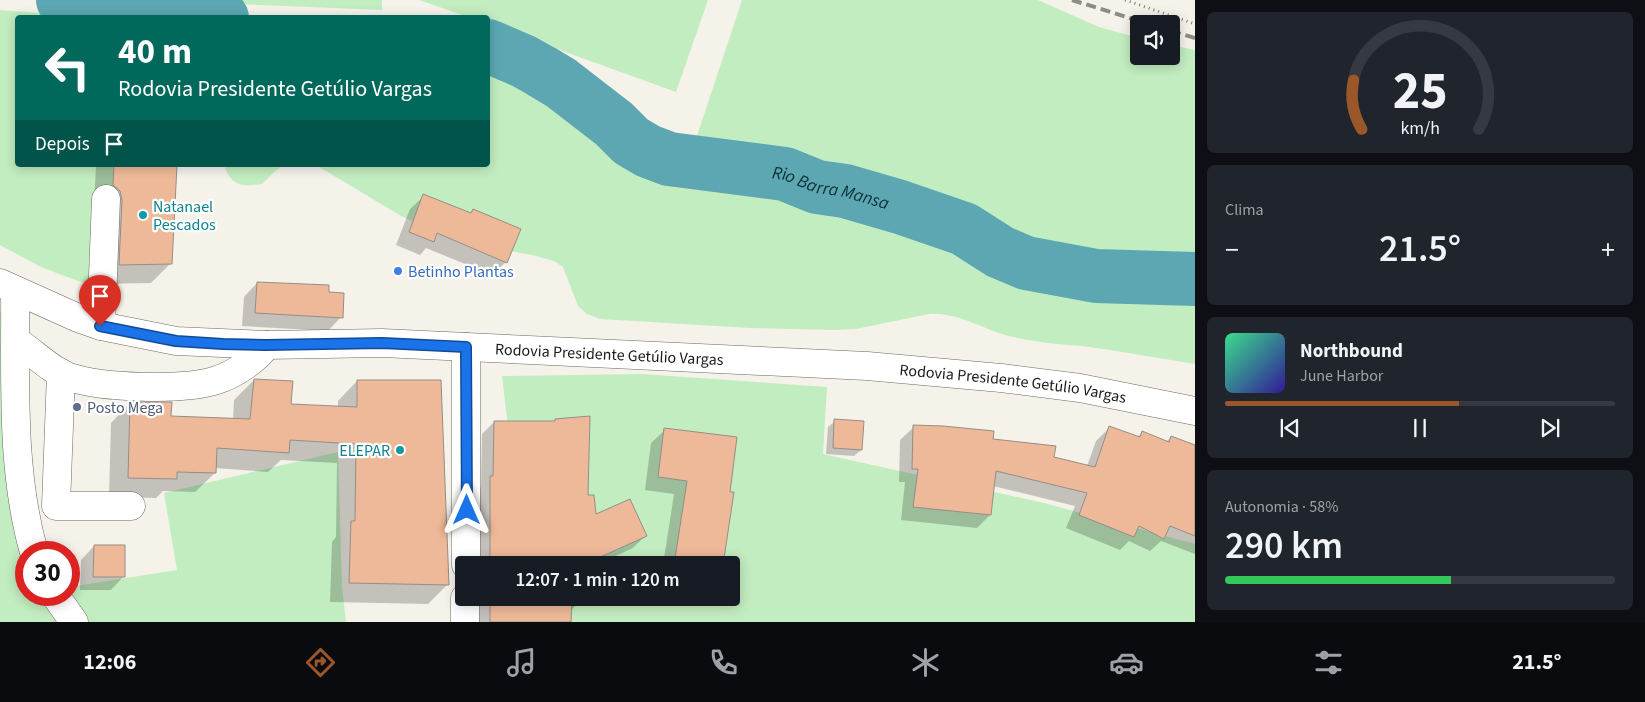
<!DOCTYPE html>
<html lang="pt">
<head>
<meta charset="utf-8">
<style>
  :root { --surface:#171b24; --page:#20242c; --text:#f1f3f6; --muted:#9ea1a6; --line:#363941; --accent:#9b5729 }
  body { margin:0; font-family:"Source Sans 3",sans-serif; background:var(--page); color:var(--text); height:100vh; display:flex; flex-direction:column; font-size:19px; white-space:nowrap }
  * { box-sizing:border-box; margin:0 }
  p { font-size:16px; color:var(--muted) }
  .icon { flex:none; width:28px; height:28px; fill:none; stroke:currentColor; stroke-width:2; stroke-linecap:round; stroke-linejoin:round }
  .map { position:relative; flex:1; overflow:hidden }
  .details { display:flex; flex-direction:column; gap:12px; padding:12px; background:#0d0f14; width:450px }
  .details>* { flex:none }
  .hud { position:absolute; left:15px; top:15px; width:475px; height:152px; border-radius:5px; box-shadow:0 2px 12px #0003; background:#00695c; color:#fff; overflow:hidden }
  .buttons { position:absolute; left:1130px; top:15px; display:grid; gap:10px }
  .buttons a { display:grid; place-items:center; width:50px; height:50px; border-radius:5px; background:var(--surface); box-shadow:0 2px 12px #0003; font-size:25px }
  .speed { position:absolute; left:15px; top:541px; display:flex; gap:10px; font-size:25px; font-weight:700; text-align:center }
  .speed>* { display:grid; place-content:center; width:65px; height:65px; border-radius:50%; background:var(--surface); box-shadow:0 2px 12px #0003; line-height:1 }
  .speed .limit { border:8px solid #d22; background:#fff; color:#111 }
  .pin { position:absolute; display:grid; place-items:center; width:42px; height:42px; color:#fff; margin:-51px -21px; border-radius:50% 50% 50% 0; rotate:-45deg; box-shadow:0 0 5px #0007 }
  .pin .icon { rotate:45deg }
  .me { position:absolute; width:55px; margin:-28px; rotate:0deg; stroke-linejoin:round; filter:drop-shadow(0 0 4px #0008) }
  .turn { display:flex; align-items:center; gap:18px; height:105px; padding:0 20px; font-size:22px }
  .turn .icon { width:65px; height:65px; stroke-width:2.5 }
  .turn b { display:block; font-size:35px; line-height:42px }
  .then { display:flex; align-items:center; height:48px; padding:0 20px; background:#0003; gap:10px; font-size:19px }
  .big { font-size:38px; font-weight:600; line-height:1.1 }
  .details .card { flex:1; display:flex; flex-direction:column; justify-content:center; gap:8px; min-width:0; padding:0 18px; border-radius:8px; background:var(--page) }
  .details .dial { align-items:center; gap:0 }
  .dial svg { height:130px; overflow:visible; fill:none; stroke:var(--line); stroke-width:7; stroke-linecap:round; text-anchor:middle }
  .dial text { fill:var(--text); stroke:none }
  .song { display:flex; align-items:center; gap:15px }
  .cover { width:60px; height:60px; border-radius:8px; background:linear-gradient(135deg,hsl(150 70% 55%),hsl(250 70% 35%)) }
  .played { height:5px; border-radius:2px; background:linear-gradient(90deg,var(--accent) 60%,var(--line) 60%) }
  .keys { display:flex; justify-content:space-around; direction:ltr }
  .heat { display:flex; justify-content:space-between; align-items:center; font-size:28px; direction:ltr }
  .charge { height:8px; border-radius:4px; background:linear-gradient(90deg,#34c759 58%,var(--line) 0) }
  .trip { position:absolute; left:455px; top:556px; width:285px; height:50px; border-radius:5px; background:var(--surface); box-shadow:0 2px 12px #0003; font-weight:600; line-height:50px; text-align:center }
  .dock { display:flex; height:80px; justify-content:space-around; align-items:center; background:#090b0e; color:var(--muted) }
  .dock .icon { width:35px; height:35px }
  .dock .on { color:var(--accent) }
  .dock b { font-size:22px; color:var(--text) }
  main { display:flex; flex:1; min-height:0 }
  .map>svg:first-child { display:block }
  .green { fill:#c2edc0 }
  .shadow { fill:#0003 }
  .lines { fill:none; stroke-linecap:round; stroke-linejoin:round }
  .river { stroke:#5ca7b2; stroke-width:54 }
  .building { fill:#eeb998; stroke:#958d88 }
  .minor-casing { stroke:#6c6962; stroke-width:29 }
  .major-casing { stroke:#6c6962; stroke-width:29 }
  .path { stroke:#7f7c77; stroke-width:3; stroke-dasharray:1 4; stroke-linecap:butt }
  .minor { stroke:#fff; stroke-width:28 }
  .major { stroke:#fff; stroke-width:28 }
  .rail { stroke:#8d8b85; stroke-width:4; stroke-dasharray:10 5; stroke-linecap:butt }
  .route-casing { stroke:#114b97; stroke-width:12 }
  .route { stroke:#1a73e8; stroke-width:9 }
  .culture-dot { fill:#0f9aa8; stroke:#fff; stroke-width:2 }
  .shop-dot { fill:#3f7fe0; stroke:#fff; stroke-width:2 }
  .service-dot { fill:#5c6f8a; stroke:#fff; stroke-width:2 }
  .labels { text-anchor:middle; stroke-width:4.5; stroke-linejoin:round; paint-order:stroke }
  .culture-label { font-size:16px; fill:#0d838f; stroke:#fff; text-anchor:start }
  .shop-label { font-size:16px; fill:#366cbe; stroke:#fff; text-anchor:start }
  .street-label { font-size:16px; fill:#1c1a17; stroke:#fff }
  .service-label { font-size:16px; fill:#4e5e75; stroke:#fff; text-anchor:start }
  .water-label { font-size:18px; font-style:italic; fill:#0b3237; stroke:#fff }
</style>
</head>
<body>
<main>
<div class="map">
<svg width="1195" height="622" viewBox="0 0 1195 622">
  <rect width="100%" height="100%" fill="#f5f2ea"/>
  <g class="green">
    <polygon points="189,0 382,0 382,10 212,3"/>
    <polygon points="419,0 708,0 676,92 488,24 488,18 468,17"/>
    <polygon points="742,0 1038,0 1099,27 1139,38 1139,56 1171,56 1171,45 1195,50 1195,260 1171,255 1055,252 1026,248 976,218 869,187 813,173 779,162 693,148"/>
    <polygon points="0,10 91,17 18,18 18,165 118,165 116,292 78,281 41,267 0,245"/>
    <path d="M488,64L545,89L573,109L587,126L597,143L607,153L676,184L697,190L781,187L850,201L885,212L958,243L1000,269L1015,273L1099,287L1195,290V364C1157,358 1120,351 1082,346C1059,344 1036,342 1013,337C985,331 959,312 929,314L856,329L834,330L750,328L600,319L587,314L578,306L563,267L554,261L532,255L493,248L421,225L401,216L316,165H488Z"/>
    <path d="M224,165H283L272,174L262,184C242,187 231,186 224,165Z"/>
    <polygon points="0,312 2,315 26,552 26,595 69,595 69,587 177,570 164,493 338,452 342,587 346,622 0,622"/>
    <polygon points="641,374 827,387 823,454 1044,503 1195,544 1195,622 531,622 528,598 731,598 731,565 524,565 502,376"/>
  </g>
  <g class="shadow">
    <polygon points="96,165 176,165 170,264 151,283 100,284 94,205"/>
    <polygon points="424,196 470,214 473,210 506,262 492,275 426,248 420,255 396,245 410,209"/>
    <polygon points="257,283 328,293 341,317 328,331 242,326 244,297"/>
    <polygon points="254,380 290,405 338,408 338,401 357,381 447,585 428,604 330,602 332,542 336,537 337,463 281,460 268,472 215,468 215,473 195,492 163,491 156,498 109,497 111,423 130,403 170,418 233,420 234,400"/>
    <polygon points="556,420 595,516 646,535 633,548 596,565 478,565 478,490 481,487 482,434 494,422 553,423"/>
    <polygon points="835,421 861,450 854,456 826,454 828,427"/>
    <polygon points="914,427 991,441 1087,466 1096,441 1109,428 1137,437 1143,432 1166,442 1171,437 1195,446 1195,554 1161,541 1150,551 1129,541 1120,550 1066,528 1075,506 993,486 990,515 977,528 901,520 905,482 899,482 900,440"/>
    <polygon points="665,430 736,438 722,565 663,565 674,494 645,490 651,443"/>
    <polygon points="94,546 124,576 111,590 80,590 81,560"/>
    <polygon points="478,598 584,598 571,610 570,622 478,622"/>
  </g>
  <g class="lines">
    <g class="river">
      <polyline points="63,0 93,4 106,4 125,0"/>
      <polyline points="136,0 164,5 185,12 222,18"/>
      <path id="s1" d="M488,46L523,61L541,71L561,83L614,124L631,141L648,151L669,159L785,174L817,187L845,191L900,207L964,229L1000,252L1026,263L1096,276L1195,279"/>
    </g>
  </g>
  <g class="building">
    <polygon points="114,165 177,165 172,264 119,265 122,200 120,191 113,185"/>
    <polygon points="423,194 471,213 473,209 521,229 507,263 437,233 434,242 409,232"/>
    <polygon points="257,282 329,285 329,292 344,293 343,318 255,313"/>
    <polygon points="254,379 293,381 291,404 357,407 357,380 441,380 449,585 349,583 351,521 355,521 356,444 290,440 289,453 217,448 216,473 177,472 177,479 128,478 130,402 172,402 171,416 250,419"/>
    <polygon points="590,416 588,495 594,495 596,514 630,499 647,536 596,559 588,558 587,565 490,565 490,476 493,476 494,421 555,421 555,419"/>
    <polygon points="834,419 864,421 862,450 833,448"/>
    <polygon points="913,425 943,426 994,431 993,439 1056,446 1054,457 1095,467 1109,426 1140,437 1142,431 1169,442 1171,436 1195,445 1195,536 1170,526 1164,539 1139,526 1134,537 1079,515 1087,493 996,471 991,515 913,507 918,469 912,469"/>
    <polygon points="664,428 737,437 730,492 734,492 723,565 674,565 687,481 658,477"/>
    <polygon points="94,545 125,545 125,577 93,577"/>
    <polygon points="490,598 585,598 572,598 571,622 490,622"/>
  </g>
  <g class="lines">
    <g class="minor-casing">
      <g id="minor">
        <path d="M15,290C16,377 10,468 34,552"/>
        <polyline points="101,326 106,199"/>
        <path d="M16,341C34,352 48,369 69,377C102,388 184,391 217,380C235,374 256,360 267,345"/>
        <polyline points="61,373 56,506 131,506"/>
        <polyline points="466,565 466,347"/>
        <polyline points="55,595 74,622"/>
        <polyline points="465,598 465,622"/>
      </g>
    </g>
    <g class="major-casing">
      <g id="major">
        <path id="s2" d="M0,283L78,318L101,326L176,341L267,345L382,343L867,366L1001,378L1080,388L1195,411"/>
      </g>
    </g>
    <polyline class="path" points="1125,0 1195,24"/>
    <use href="#minor" class="minor"/>
    <use href="#major" class="major"/>
    <g class="rail">
      <polyline points="1072,0 1149,24"/>
      <polyline points="1171,31 1195,38"/>
    </g>
  </g>
  <g class="lines">
    <g class="route-casing">
      <polyline id="route" points="100,326 176,341 223,344 266,345 382,343 466,347 467,510"/>
    </g>
    <use href="#route" class="route"/>
  </g>
  <g class="culture-dot">
    <circle cx="143" cy="215" r="5"/>
    <circle cx="400" cy="450" r="5"/>
  </g>
  <circle class="shop-dot" cx="398" cy="271" r="5"/>
  <circle class="service-dot" cx="77" cy="407" r="5"/>
  <g class="labels">
    <g class="culture-label">
      <text x="153" y="212">Natanael<tspan x="153" dy="18">Pescados</tspan></text>
      <text x="390" y="456" text-anchor="end">ELEPAR</text>
    </g>
    <g class="shop-label">
      <text x="408" y="277">Betinho Plantas</text>
    </g>
    <g class="street-label">
      <text dy="6" stroke="none"><textPath href="#s2" startOffset="620">Rodovia Presidente Getúlio Vargas</textPath></text>
      <text dy="6" stroke="none"><textPath href="#s2" startOffset="1025">Rodovia Presidente Getúlio Vargas</textPath></text>
    </g>
    <g class="service-label">
      <text x="87" y="413">Posto Mega</text>
    </g>
    <g class="water-label">
      <text dy="6" stroke="none"><textPath href="#s1" startOffset="380">Rio Barra Mansa</textPath></text>
    </g>
  </g>
</svg>
<div class="buttons">
<a><svg class="icon" aria-label="sound" viewBox="0 0 24 24"><path d="M4 9h4l5-4v14l-5-4H4zM17 9q2 3 0 6"/></svg></a>
</div>
<div class="speed"><div class="limit">30</div></div>
<div class="pin" style="left:100px;top:326px;background:#d93025"><svg class="icon" aria-label="arrive" viewBox="0 0 24 24"><path d="M6 21V4h12l-3 4 3 4H6"/></svg></div>
<svg class="me" style="left:467px;top:510px" viewBox="-20 -20 40 40"><path d="M0-17L14 15 0 8-14 15z" fill="#1a73e8" stroke="#fff" stroke-width="4"/></svg>
<div class="trip">12:07 · 1 min · 120 m</div>
<div class="hud">
<div class="turn"><svg class="icon" aria-label="left" viewBox="0 0 24 24"><path d="M17 20v-9H6M10 6l-5 5 5 5"/></svg><div><b>40 m</b>Rodovia Presidente Getúlio Vargas</div></div>
<div class="then">Depois<svg class="icon" aria-label="arrive" viewBox="0 0 24 24"><path d="M6 21V4h12l-3 4 3 4H6"/></svg></div>
</div>
</div>
<section class="details">
<div class="card dial"><svg viewBox="0 0 100 80">
<path d="M14 69A42 42 0 1 1 86 69"/>
<path d="M14 69A42 42 0 0 1 9 39" stroke="#9b5729"/>
<text x="50" y="56" font-size="32" font-weight="700">25</text>
<text x="50" y="72" font-size="11">km/h</text>
</svg></div>
<div class="card"><p>Clima</p>
<div class="heat"><a>−</a><b class="big">21.5°</b><a>+</a></div>
</div>
<div class="card">
<div class="song"><i class="cover"></i><div><b>Northbound</b><p>June Harbor</p></div></div>
<div class="played"></div>
<div class="keys"><svg class="icon" aria-label="previous" viewBox="0 0 24 24"><path d="M18 5L8 12l10 7zM5 5v14"/></svg><svg class="icon" aria-label="pause" viewBox="0 0 24 24"><path d="M8 5v14M16 5v14"/></svg><svg class="icon" aria-label="next" viewBox="0 0 24 24"><path d="M6 5l10 7-10 7zM19 5v14"/></svg></div>
</div>
<div class="card"><p>Autonomia · 58%</p><b class="big">290 km</b><div class="charge"></div></div>
</section>
</main>
<nav class="dock">
<b>12:06</b>
<svg class="icon on" aria-label="directions" viewBox="0 0 24 24"><path d="M12 3l9 9-9 9-9-9zM9 14v-3h6M13 9l2 2-2 2"/></svg>
<svg class="icon" aria-label="music" viewBox="0 0 24 24"><path d="M9 18V5l10-2v13"/><circle cx="6" cy="18" r="3"/><circle cx="16" cy="16" r="3"/></svg>
<svg class="icon" aria-label="phone" viewBox="0 0 24 24"><path d="M5 4h4l2 5-3 2q2 4 5 5l2-3 5 2v4C11 20 4 13 5 4z"/></svg>
<svg class="icon" aria-label="climate" viewBox="0 0 24 24"><path d="M12 3v18M4 7l16 10M4 17L20 7"/></svg>
<svg class="icon" aria-label="car" viewBox="0 0 24 24"><path d="M5 17H2v-5l4-1 3-4h7l3 4 3 1v5h-3M9 17h6M6 11h13"/><circle cx="7" cy="17" r="2"/><circle cx="17" cy="17" r="2"/></svg>
<svg class="icon" aria-label="filters" viewBox="0 0 24 24"><path d="M4 7h16M4 17h16"/><circle cx="9" cy="7" r="2"/><circle cx="15" cy="17" r="2"/></svg>
<b>21.5°</b>
</nav>
</body>
</html>
